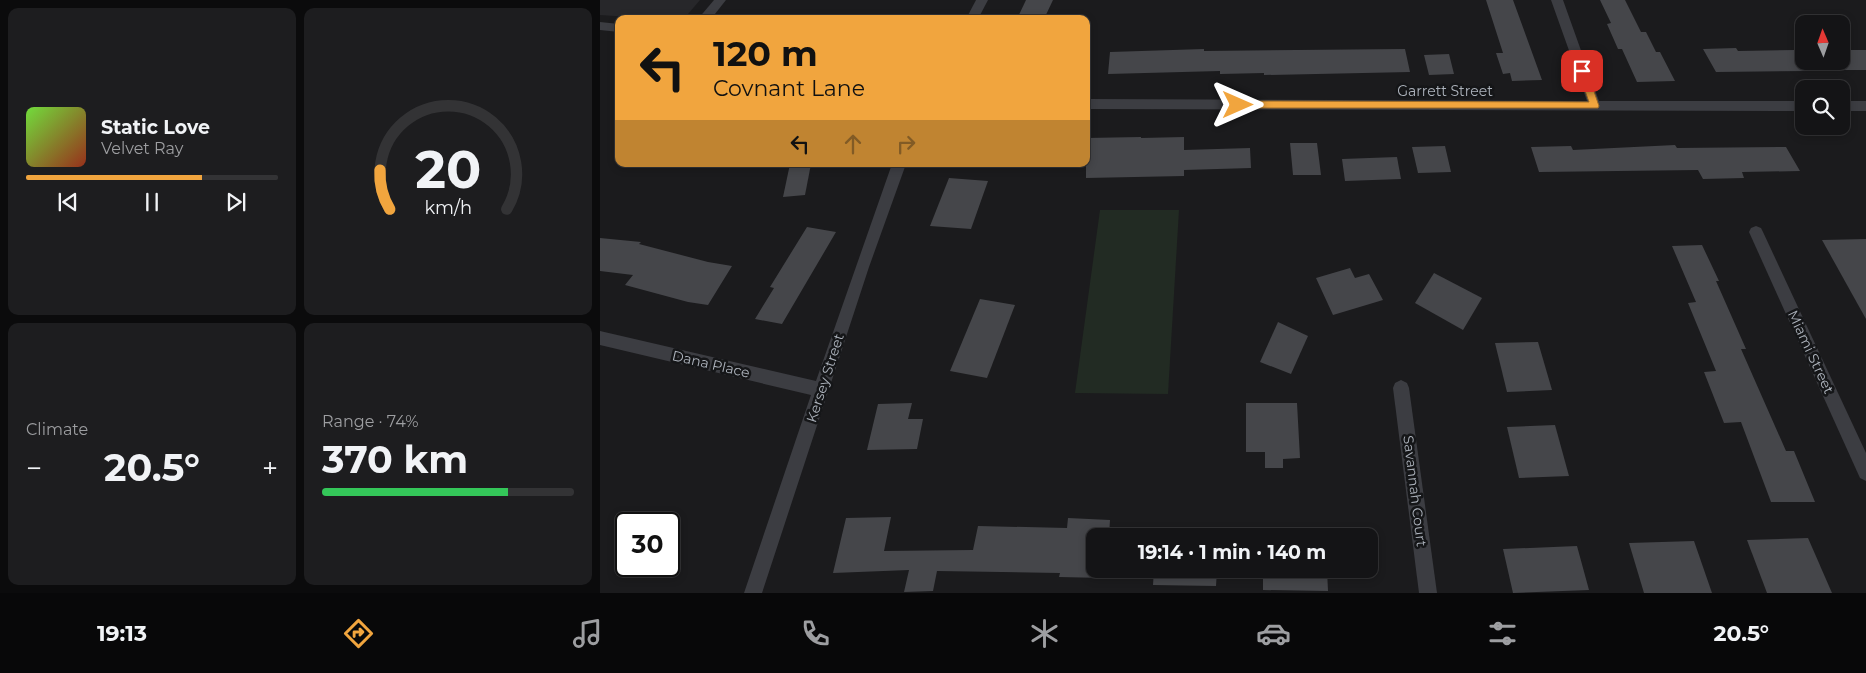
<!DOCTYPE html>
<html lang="en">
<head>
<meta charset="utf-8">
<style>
  :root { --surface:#141416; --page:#1d1d1f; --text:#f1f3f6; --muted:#9d9ea1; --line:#333335; --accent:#f1a53e }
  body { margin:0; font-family:Montserrat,sans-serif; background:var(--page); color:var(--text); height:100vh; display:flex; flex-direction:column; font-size:19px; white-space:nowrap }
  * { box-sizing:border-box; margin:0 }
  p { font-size:16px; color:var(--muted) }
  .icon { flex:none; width:28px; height:28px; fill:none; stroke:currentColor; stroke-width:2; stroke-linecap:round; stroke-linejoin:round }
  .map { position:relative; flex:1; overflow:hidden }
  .sheet { display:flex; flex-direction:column; gap:8px; padding:8px; background:#0b0b0c; width:600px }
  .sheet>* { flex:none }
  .top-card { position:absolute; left:15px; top:15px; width:475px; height:152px; border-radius:10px; box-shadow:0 2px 8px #0003,0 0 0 1px var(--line); background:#f1a53e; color:#111; overflow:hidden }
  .needle { width:32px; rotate:358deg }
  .fabs { position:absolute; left:1195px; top:15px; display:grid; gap:10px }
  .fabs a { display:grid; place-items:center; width:55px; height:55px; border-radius:10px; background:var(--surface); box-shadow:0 2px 8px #0003,0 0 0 1px var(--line); font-size:25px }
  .speed { position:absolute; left:15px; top:512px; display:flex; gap:10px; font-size:25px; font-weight:700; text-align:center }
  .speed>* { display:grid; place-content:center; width:65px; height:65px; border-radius:50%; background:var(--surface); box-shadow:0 2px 8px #0003,0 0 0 1px var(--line); line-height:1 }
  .speed .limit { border:2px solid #111; border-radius:8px; background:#fff; color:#111 }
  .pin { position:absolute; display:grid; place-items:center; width:42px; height:42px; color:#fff; margin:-21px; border-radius:10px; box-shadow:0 2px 8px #0006 }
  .me { position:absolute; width:55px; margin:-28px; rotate:90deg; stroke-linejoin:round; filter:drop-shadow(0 0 4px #0008) }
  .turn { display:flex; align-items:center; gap:18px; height:105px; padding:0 15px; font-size:22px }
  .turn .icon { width:65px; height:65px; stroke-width:2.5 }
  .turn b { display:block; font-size:35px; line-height:42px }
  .lanes { display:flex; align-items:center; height:48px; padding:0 15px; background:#0003; justify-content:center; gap:25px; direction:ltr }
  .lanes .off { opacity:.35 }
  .big { font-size:38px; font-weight:700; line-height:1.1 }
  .sheet .tile { flex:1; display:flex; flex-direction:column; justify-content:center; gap:8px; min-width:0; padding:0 18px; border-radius:10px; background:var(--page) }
  .sheet .dial { align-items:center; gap:0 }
  .dial svg { height:130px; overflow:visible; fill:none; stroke:var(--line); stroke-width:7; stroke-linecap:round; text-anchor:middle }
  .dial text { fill:var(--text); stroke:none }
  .song { display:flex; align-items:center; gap:15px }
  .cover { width:60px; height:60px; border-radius:8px; background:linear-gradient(135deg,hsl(100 70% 55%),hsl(10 70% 35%)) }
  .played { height:5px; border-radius:2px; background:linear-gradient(90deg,var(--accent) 70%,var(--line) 70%) }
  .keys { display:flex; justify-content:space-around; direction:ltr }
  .heat { display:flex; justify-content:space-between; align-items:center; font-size:28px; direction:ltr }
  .charge { height:8px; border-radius:4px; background:linear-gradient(90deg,#34c759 74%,var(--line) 0) }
  .sheet .tiles { flex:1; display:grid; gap:8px; grid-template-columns:repeat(2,1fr) }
  .trip { position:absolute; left:486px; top:528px; width:292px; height:50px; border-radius:10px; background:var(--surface); box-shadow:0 2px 8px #0003,0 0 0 1px var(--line); font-weight:700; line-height:50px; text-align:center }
  .menu { display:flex; height:80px; justify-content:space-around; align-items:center; background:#080809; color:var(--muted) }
  .menu .icon { width:35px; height:35px }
  .menu .on { color:var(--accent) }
  .menu b { font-size:22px; color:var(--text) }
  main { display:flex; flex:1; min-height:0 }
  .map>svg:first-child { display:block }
  .built { fill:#27272a }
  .green { fill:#222b23 }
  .building { fill:#45464a }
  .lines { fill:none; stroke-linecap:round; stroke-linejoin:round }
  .minor { fill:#3c3d42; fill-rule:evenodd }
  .route { fill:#f1a53e; stroke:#9d6b28 }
  .labels { text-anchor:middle; stroke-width:5; stroke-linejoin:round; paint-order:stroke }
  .street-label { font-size:14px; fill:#adb3bc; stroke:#151618 }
</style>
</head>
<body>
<main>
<section class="sheet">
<div class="tiles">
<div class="tile">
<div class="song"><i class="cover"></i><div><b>Static Love</b><p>Velvet Ray</p></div></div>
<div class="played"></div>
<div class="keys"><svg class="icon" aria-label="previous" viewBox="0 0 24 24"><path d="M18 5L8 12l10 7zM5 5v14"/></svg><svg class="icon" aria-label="pause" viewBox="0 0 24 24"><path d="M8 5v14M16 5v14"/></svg><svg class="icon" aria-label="next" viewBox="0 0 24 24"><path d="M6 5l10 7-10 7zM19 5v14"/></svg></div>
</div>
<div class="tile dial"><svg viewBox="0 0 100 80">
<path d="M14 69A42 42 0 1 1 86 69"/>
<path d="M14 69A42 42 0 0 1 8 45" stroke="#f1a53e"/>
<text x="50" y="56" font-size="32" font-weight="700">20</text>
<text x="50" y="72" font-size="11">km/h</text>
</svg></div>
<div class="tile"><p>Climate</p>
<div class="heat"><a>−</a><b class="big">20.5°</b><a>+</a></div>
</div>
<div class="tile"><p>Range · 74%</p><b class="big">370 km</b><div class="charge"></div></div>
</div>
</section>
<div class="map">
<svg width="1266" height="593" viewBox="0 0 1266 593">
  <rect width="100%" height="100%" fill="#1b1b1d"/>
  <polygon class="built" points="0,0 100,0 88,14 78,17 59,19 0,15"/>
  <polygon class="green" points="500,210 579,210 568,394 475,393"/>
  <g class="building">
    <polygon points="426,0 453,0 444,19 417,19"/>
    <polygon points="886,0 913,0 942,80 912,81 910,73 903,74 896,53 903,53"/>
    <polygon points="1000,0 1025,0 1041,32 1046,32 1056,52 1060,52 1075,81 1037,82 1022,49 1018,49 1007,24 1011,23"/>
    <polygon points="1136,48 1138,51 1195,50 1208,71 1116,72 1103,49"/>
    <polygon points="604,49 604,51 805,49 810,72 664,75 664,73 620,74 620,71 508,74 510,52"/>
    <rect x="1241" y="50" width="25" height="20"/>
    <polygon points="849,54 854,74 829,75 824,55"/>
    <polygon points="541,137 541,138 584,137 584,150 650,148 651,168 584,170 584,176 486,178 486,138"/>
    <polygon points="690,143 717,143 721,175 693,175"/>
    <polygon points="1075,145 1077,148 1186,147 1200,171 1142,172 1144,178 1103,179 1098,170 939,172 931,147 971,146 973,150"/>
    <polygon points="845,146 851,172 818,173 812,147"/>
    <polygon points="797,157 801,179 745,181 742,159"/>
    <polygon points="190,164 211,164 205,195 183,197"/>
    <polygon points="349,178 388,181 371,229 330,226"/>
    <polygon points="207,227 236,232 182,324 155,319 174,288 170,287"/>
    <polygon points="0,238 41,242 39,244 108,262 132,266 108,305 88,302 25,285 33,275 0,271"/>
    <polygon points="1266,239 1266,319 1222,240"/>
    <polygon points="1102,245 1119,281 1116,281 1146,349 1141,349 1186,451 1194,451 1215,502 1171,502 1141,422 1124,423 1104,372 1116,371 1088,303 1096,302 1072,246"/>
    <polygon points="750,268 755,278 769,274 783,300 733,315 716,278"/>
    <polygon points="834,273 882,298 863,330 815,303"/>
    <polygon points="380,299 415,305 387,378 350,371"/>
    <polygon points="678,322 708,336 691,374 660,362"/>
    <polygon points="938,342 952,390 907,392 895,343"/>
    <polygon points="312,403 308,419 323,419 317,449 267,450 278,404"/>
    <polygon points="646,403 697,403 700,458 683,459 683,468 665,468 665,452 646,452"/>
    <polygon points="955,425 969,476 919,478 907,427"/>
    <polygon points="291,517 284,551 373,550 378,526 467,528 468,518 510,520 509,536 495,536 495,569 505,569 504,578 459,577 460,573 337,571 333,591 304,592 309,570 233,573 246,518"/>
    <polygon points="556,531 617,532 617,536 556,536"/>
    <polygon points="662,531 705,532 705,536 662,536"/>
    <polygon points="1208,538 1232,593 1167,593 1147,540"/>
    <polygon points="1094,541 1112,593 1044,593 1029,543"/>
    <polygon points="977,546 989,590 913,593 903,549"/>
    <polygon points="554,569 617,569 616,586 553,585"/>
    <polygon points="663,569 727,569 728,591 663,590"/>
  </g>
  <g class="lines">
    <g class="minor">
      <polygon points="114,0 126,0 111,19 98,19"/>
      <polygon points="376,0 388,0 378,19 366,19"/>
      <polygon points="951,0 963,0 999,101 1204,101 1204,111 486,109 486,99 987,101"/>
      <polygon points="0,22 19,24 19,32 0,30"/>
      <rect x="1241" y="101" width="25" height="10"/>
      <polygon points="292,164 306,164 269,267 162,593 144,593 211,395 0,345 0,331 216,381"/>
      <polygon points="1156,226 1161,228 1163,232 1266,453 1266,481 1260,478 1149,232 1151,228"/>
      <polygon points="801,380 807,383 809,388 837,593 819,593 793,388 795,383"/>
    </g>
  </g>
  <polygon class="route" points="979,68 985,68 987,71 999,106 998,108 638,108 633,105 638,101 989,102 978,71"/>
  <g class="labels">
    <g class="street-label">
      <text x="845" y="96">Garrett Street</text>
      <text transform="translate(1211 352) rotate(65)" y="5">Miami Street</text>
      <text transform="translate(111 364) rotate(13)" y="5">Dana Place</text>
      <text transform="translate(225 378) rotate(-72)" y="5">Kersey Street</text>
      <text transform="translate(815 491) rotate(83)" y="5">Savannah Court</text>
    </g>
  </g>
</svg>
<div class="fabs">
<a><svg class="needle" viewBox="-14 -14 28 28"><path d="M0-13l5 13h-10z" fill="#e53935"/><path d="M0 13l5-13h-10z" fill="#9d9ea1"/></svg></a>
<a><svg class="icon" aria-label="search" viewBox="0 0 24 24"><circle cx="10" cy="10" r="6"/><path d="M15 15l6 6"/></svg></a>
</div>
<div class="speed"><div class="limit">30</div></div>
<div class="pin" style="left:982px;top:71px;background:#d93025"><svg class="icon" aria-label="arrive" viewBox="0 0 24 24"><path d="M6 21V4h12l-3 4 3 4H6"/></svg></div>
<svg class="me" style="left:638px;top:105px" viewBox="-20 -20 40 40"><path d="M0-17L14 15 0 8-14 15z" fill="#f1a53e" stroke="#fff" stroke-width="4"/></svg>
<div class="trip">19:14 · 1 min · 140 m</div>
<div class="top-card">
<div class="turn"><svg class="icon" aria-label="left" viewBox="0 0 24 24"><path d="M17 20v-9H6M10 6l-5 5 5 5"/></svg><div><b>120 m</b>Covnant Lane</div></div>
<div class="lanes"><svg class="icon" aria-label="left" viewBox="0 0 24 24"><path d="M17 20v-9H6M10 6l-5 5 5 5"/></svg><svg class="icon off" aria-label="ahead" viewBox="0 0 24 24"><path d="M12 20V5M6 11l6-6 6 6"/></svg><svg class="icon off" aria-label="right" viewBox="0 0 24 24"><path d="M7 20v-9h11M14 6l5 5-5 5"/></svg></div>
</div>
</div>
</main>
<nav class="menu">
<b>19:13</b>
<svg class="icon on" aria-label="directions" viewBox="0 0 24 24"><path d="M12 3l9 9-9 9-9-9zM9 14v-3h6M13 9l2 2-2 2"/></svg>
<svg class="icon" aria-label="music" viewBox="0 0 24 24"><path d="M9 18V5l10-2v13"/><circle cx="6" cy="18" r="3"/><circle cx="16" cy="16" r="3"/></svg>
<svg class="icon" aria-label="phone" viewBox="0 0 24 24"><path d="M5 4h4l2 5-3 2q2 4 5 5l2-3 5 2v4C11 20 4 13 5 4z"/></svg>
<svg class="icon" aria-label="climate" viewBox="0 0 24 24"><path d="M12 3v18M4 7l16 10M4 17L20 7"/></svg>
<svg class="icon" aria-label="car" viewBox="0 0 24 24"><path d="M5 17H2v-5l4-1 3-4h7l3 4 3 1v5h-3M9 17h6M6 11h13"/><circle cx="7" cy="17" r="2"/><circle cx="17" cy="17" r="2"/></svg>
<svg class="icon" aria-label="filters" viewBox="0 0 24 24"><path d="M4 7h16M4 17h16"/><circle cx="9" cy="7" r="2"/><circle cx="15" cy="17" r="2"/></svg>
<b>20.5°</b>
</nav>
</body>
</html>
